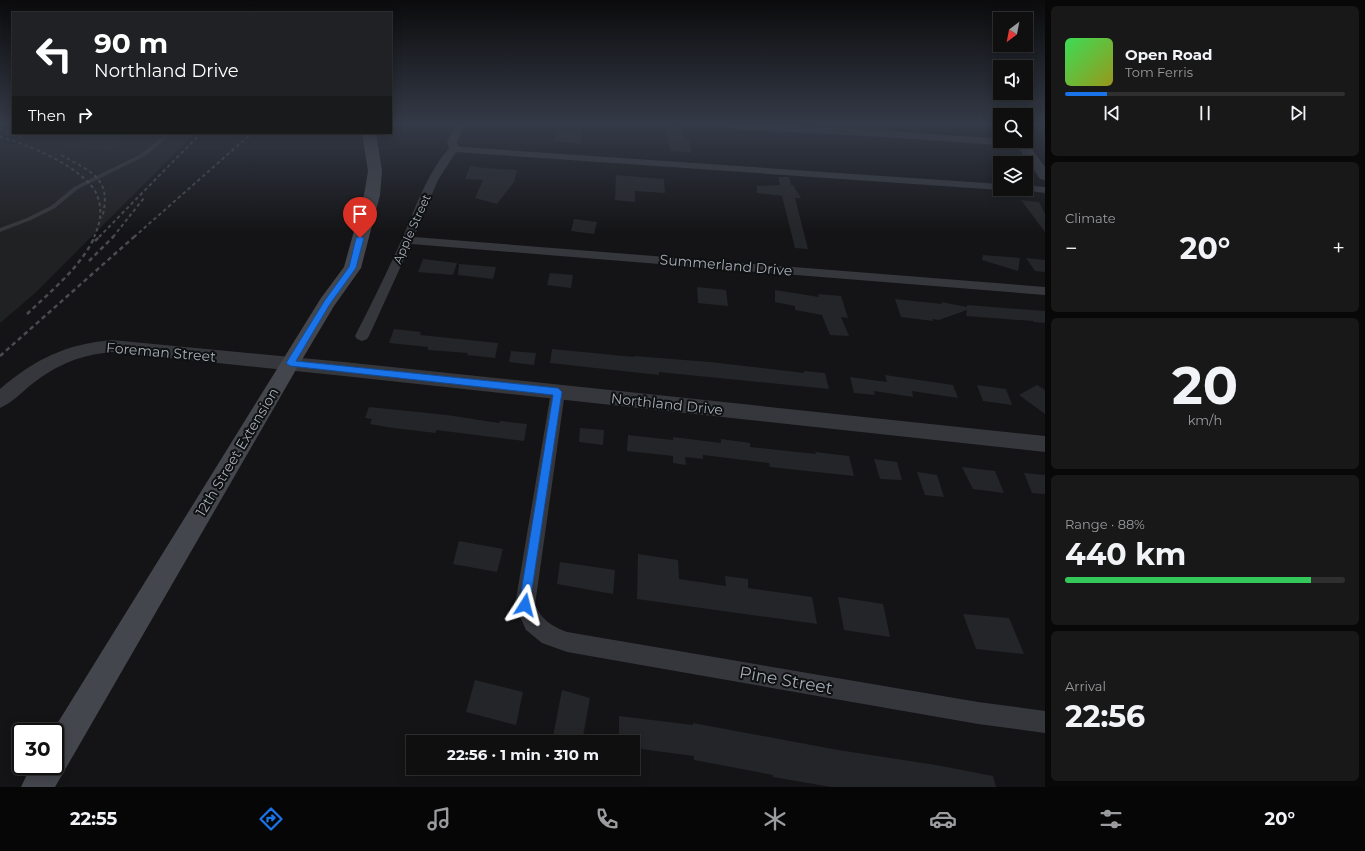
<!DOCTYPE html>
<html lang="en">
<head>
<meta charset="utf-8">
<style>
  :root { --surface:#0f0f10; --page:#181819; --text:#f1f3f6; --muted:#9b9c9f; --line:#2f2f30; --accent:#1a73e8 }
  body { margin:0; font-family:Montserrat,sans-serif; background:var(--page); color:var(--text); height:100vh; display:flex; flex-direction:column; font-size:15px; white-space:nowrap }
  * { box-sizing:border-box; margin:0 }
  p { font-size:13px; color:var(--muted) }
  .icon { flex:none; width:22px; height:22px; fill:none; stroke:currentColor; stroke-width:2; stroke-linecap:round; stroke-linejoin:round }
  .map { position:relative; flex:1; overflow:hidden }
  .sheet { display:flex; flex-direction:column; gap:6px; padding:6px; background:#080809; width:320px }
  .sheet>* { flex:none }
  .hud { position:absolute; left:12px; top:12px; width:380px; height:122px; border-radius:0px; box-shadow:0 2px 10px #0003,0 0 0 1px var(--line); background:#202124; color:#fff; overflow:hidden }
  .needle { width:26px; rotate:212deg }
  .fabs { position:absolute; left:993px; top:12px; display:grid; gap:8px }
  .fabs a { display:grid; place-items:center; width:40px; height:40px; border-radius:0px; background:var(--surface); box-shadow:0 2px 10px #0003,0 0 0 1px var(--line); font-size:20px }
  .speed { position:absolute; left:12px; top:723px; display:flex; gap:8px; font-size:20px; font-weight:700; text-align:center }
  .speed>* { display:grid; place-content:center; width:52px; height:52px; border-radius:50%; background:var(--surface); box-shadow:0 2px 10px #0003,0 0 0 1px var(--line); line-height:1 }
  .speed .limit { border:2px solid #111; border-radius:6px; background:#fff; color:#111 }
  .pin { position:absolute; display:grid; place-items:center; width:34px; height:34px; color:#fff; margin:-41px -17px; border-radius:50% 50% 50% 0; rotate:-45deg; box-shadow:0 0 4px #0007 }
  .pin .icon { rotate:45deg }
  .me { position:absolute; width:44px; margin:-22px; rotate:9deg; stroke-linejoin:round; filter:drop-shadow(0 0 3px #0008) }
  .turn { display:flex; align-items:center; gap:14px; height:84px; padding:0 16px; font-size:18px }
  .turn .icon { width:52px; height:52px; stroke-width:2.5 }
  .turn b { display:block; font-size:28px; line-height:34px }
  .then { display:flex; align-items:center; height:38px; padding:0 16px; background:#0003; gap:8px; font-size:15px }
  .big { font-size:30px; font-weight:700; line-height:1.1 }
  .sheet .tile { flex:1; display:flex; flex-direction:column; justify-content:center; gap:6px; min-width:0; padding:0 14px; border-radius:6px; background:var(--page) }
  .sheet .dial { align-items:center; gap:0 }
  .dial b { font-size:52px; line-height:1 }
  .song { display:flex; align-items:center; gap:12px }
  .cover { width:48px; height:48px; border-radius:6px; background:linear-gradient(135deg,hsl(130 70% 55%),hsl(60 70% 35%)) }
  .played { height:4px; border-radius:2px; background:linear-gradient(90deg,var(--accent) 15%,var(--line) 15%) }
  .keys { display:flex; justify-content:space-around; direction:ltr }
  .heat { display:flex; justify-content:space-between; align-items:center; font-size:22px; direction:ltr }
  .charge { height:6px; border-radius:3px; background:linear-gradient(90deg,#34c759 88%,var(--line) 0) }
  .trip { position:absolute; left:406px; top:735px; width:234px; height:40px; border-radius:0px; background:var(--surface); box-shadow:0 2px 10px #0003,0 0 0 1px var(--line); font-weight:700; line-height:40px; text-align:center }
  .tabs { display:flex; height:64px; justify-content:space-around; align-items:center; background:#060606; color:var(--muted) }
  .tabs .icon { width:28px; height:28px }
  .tabs .selected { color:var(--accent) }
  .tabs b { font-size:18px; color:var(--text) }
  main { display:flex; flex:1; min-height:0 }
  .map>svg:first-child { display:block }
  .built { fill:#202123 }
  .building { fill:#242528 }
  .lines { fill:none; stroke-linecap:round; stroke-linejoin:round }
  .service { fill:#35373c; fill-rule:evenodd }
  .minor { fill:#35373c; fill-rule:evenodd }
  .tertiary { fill:#35373c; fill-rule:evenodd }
  .secondary { fill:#43464c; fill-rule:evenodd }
  .rail-far1 { stroke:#484b51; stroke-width:2; stroke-dasharray:3.5 3; stroke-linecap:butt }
  .rail { stroke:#484b51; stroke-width:2.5; stroke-dasharray:4.5 3.5; stroke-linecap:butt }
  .route { fill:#1a73e8; stroke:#114b97 }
  .labels { text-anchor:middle; stroke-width:4; stroke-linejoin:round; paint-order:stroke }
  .far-street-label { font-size:12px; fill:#a5adb8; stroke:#0f1011 }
  .street-label { font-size:14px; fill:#a5adb8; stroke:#0f1011 }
  .near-street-label { font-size:17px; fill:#a5adb8; stroke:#0f1011 }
</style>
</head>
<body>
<main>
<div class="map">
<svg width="1045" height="787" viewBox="0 0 1045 787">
  <rect width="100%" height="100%" fill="#141416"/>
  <polygon class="built" points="0,123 13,123 13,133 195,133 34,294 0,323"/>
  <g class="building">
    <polygon points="666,126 682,126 684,139 689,139 691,153 670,151"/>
    <polygon points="557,130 583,132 580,144 554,141"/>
    <polygon points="82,133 136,133 122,145 116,145 109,150 65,147"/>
    <polygon points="470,166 485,168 517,170 514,182 497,204 475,198 483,180 465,179"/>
    <polygon points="616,175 664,179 665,193 635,191 635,202 615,200"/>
    <polygon points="778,177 789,177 791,185 793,185 801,198 795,198 808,249 795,248 782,196 757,193 757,186 780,185"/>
    <polygon points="1021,200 1039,202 1045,214 1045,232"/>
    <polygon points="574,219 597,222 594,234 571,231"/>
    <polygon points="983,255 1020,258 1018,271 982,260"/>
    <polygon points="1026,258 1045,260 1045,272 1035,271"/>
    <polygon points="423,259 457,263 453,275 418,272"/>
    <polygon points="459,264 496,267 493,279 458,275"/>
    <polygon points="550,273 573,275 571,288 547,285"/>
    <polygon points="697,287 726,290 728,306 698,303"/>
    <polygon points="775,290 819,297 818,294 841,296 848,318 841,317 849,336 830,335 822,315 795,310 795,306 775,302"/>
    <polygon points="895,299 942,304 941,302 967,307 967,305 1045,311 1045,323 1034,322 1033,321 966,316 967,310 939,320 932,319 933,321 901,317"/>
    <polygon points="394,329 421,332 420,335 498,343 495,358 467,355 468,353 428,350 428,347 389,343"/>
    <polygon points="552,349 634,357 634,356 710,362 804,373 804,371 825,373 829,389 659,372 659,375 550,363"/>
    <polygon points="511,351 536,353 534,365 509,362"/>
    <polygon points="885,375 953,385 958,398 912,391 913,397 874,391 875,395 854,393 850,377 887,382"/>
    <polygon points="977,385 1006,389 1012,405 983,401"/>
    <polygon points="1037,385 1045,390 1045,414 1019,395"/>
    <polygon points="369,407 447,415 499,423 500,421 527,424 524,441 436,430 436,433 393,428 370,424 372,419 365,418"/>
    <polygon points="580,428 604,430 603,445 579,442"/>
    <polygon points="628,435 673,440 673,437 721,443 721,439 750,443 750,447 816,454 815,452 849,456 854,476 770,467 769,463 703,455 703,459 685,457 686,465 673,463 673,456 627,451"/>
    <polygon points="874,459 897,462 902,480 880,479"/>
    <polygon points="962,467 995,471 1004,493 973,489"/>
    <polygon points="917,472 937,475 944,497 925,495"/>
    <polygon points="1024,473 1045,475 1045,494 1032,493"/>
    <polygon points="459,541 503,549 497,572 453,564"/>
    <polygon points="638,554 678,560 679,579 726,586 725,576 748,579 748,588 812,597 817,624 637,599"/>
    <polygon points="560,562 615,570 613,594 557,584"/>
    <polygon points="838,597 883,604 890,637 844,630"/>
    <polygon points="963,614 1009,618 1024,654 976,649"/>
    <polygon points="475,680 523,692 516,725 466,712"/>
    <polygon points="562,690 590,698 582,742 552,742"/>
    <polygon points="619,716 693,725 693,723 838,750 936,765 993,776 996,787 831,787 773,777 773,775 694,760 694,756 633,748 633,742 619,742"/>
  </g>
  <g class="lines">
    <polygon class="service" points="167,133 172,133 145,156 78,189 55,208 31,220 0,232 0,228 27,218 51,206 74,187 141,154"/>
    <g class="minor">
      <path d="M457,123H466L457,142L458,146L462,147L1000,184V189H1004L1000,190L456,152L438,180L414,237L1045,287V295L411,244L369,336L367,339L362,341L357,339L355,336C372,303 388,270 403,237C416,206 427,174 449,148L447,142Z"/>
      <path d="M712,123H736L905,132L1000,139V141H1022L1027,144L1022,147C939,140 855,135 772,131C761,131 718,129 712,123Z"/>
      <polygon points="1026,185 1045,187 1045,193 1022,190 1021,189 1026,189"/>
      <path d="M558,386L563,388L565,392L535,605C542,620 551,626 567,632L978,702L1045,711V733L978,724L567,652L542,643L526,630L515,605L551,392L553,388Z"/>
    </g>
    <g class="tertiary">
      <polygon points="1014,141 1026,141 1045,167 1045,180 1040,179"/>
      <path d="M112,340L344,362L1045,436V452L344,376L112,352C80,355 58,364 32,384C22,392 12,403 0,408V389C35,359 66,344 112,340Z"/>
    </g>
    <polygon class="secondary" points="362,133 376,133 382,171 380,195 361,268 334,306 297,368 55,787 21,787 31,766 55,766 55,732 52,732 321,298 344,267 364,195 368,171"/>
    <g class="rail-far1">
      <polyline points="0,129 24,139"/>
      <path d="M0,137C26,143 84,168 96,193C103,208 101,222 94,237"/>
      <path d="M61,155C91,172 113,178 102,218"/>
      <polyline points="99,237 201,133"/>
      <polyline points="113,237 144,198"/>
      <polyline points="134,237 252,133"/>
    </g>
    <g class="rail">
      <polyline points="95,241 100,236"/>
      <polyline points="89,261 114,236"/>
      <path d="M27,314C51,291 81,267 95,236"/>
      <polyline points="0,356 135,236"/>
    </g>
  </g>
  <linearGradient id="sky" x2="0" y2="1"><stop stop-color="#0b0b0c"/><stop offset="0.53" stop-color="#343a47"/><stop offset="1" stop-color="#343a47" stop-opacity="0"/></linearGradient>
  <rect width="1045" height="233" fill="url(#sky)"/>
  <polygon class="route" points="360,236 364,238 356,268 330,304 296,361 558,388 562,392 529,609 525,611 521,609 519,605 553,395 290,366 286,363 325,300 349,267 356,238"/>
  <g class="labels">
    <g class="far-street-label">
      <text transform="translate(412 229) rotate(-66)" y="4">Apple Street</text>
    </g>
    <g class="street-label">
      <text transform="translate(726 265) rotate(5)" y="5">Summerland Drive</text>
      <text transform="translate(161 352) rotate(5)" y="5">Foreman Street</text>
      <text transform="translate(667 404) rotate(6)" y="5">Northland Drive</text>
      <text transform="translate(237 452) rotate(-59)" y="5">12th Street Extension</text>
    </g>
    <g class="near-street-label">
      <text transform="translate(786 680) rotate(10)" y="6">Pine Street</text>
    </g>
  </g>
</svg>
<div class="fabs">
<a><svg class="needle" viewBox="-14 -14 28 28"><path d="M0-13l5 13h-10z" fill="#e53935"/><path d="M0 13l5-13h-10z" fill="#9b9c9f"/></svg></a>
<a><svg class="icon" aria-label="sound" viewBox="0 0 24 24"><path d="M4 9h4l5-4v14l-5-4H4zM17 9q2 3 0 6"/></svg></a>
<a><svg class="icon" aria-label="search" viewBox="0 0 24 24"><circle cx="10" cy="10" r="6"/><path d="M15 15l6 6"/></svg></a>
<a><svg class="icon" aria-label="layers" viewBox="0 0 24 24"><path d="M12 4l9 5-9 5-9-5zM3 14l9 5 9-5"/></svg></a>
</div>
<div class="speed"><div class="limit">30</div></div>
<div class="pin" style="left:360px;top:238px;background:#d93025"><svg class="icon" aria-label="arrive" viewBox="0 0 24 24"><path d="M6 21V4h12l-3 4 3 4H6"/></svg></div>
<svg class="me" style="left:525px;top:605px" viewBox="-20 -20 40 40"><path d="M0-17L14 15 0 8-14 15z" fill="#1a73e8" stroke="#fff" stroke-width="4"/></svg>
<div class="trip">22:56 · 1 min · 310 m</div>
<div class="hud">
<div class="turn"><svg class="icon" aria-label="left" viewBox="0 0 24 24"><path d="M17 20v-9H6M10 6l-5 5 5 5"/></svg><div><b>90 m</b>Northland Drive</div></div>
<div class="then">Then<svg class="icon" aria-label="right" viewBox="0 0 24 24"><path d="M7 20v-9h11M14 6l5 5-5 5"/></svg></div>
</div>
</div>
<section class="sheet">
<div class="tile">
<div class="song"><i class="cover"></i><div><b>Open Road</b><p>Tom Ferris</p></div></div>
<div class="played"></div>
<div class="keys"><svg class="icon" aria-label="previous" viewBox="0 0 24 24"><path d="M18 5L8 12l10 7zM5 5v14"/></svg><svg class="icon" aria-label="pause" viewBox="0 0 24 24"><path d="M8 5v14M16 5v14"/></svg><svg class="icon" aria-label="next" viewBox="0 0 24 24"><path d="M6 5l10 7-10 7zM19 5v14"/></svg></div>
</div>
<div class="tile"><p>Climate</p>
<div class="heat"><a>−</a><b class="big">20°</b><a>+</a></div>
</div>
<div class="tile dial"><b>20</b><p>km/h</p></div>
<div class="tile"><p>Range · 88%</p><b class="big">440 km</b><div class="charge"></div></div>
<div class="tile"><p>Arrival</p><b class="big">22:56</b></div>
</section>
</main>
<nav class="tabs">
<b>22:55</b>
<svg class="icon selected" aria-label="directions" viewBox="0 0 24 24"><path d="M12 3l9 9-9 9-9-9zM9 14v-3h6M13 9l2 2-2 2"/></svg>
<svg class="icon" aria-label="music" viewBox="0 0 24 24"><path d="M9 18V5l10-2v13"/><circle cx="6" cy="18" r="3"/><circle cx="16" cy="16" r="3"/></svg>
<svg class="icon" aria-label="phone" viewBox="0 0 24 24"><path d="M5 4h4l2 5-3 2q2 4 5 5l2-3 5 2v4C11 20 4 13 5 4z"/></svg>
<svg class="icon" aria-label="climate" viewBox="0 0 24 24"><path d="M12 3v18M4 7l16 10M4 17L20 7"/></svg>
<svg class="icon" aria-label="car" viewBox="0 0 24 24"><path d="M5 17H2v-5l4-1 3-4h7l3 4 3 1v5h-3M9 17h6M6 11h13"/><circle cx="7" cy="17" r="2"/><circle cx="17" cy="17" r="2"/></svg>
<svg class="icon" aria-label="filters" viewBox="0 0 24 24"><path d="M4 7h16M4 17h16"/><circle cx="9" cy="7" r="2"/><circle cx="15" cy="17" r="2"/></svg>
<b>20°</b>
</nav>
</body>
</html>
